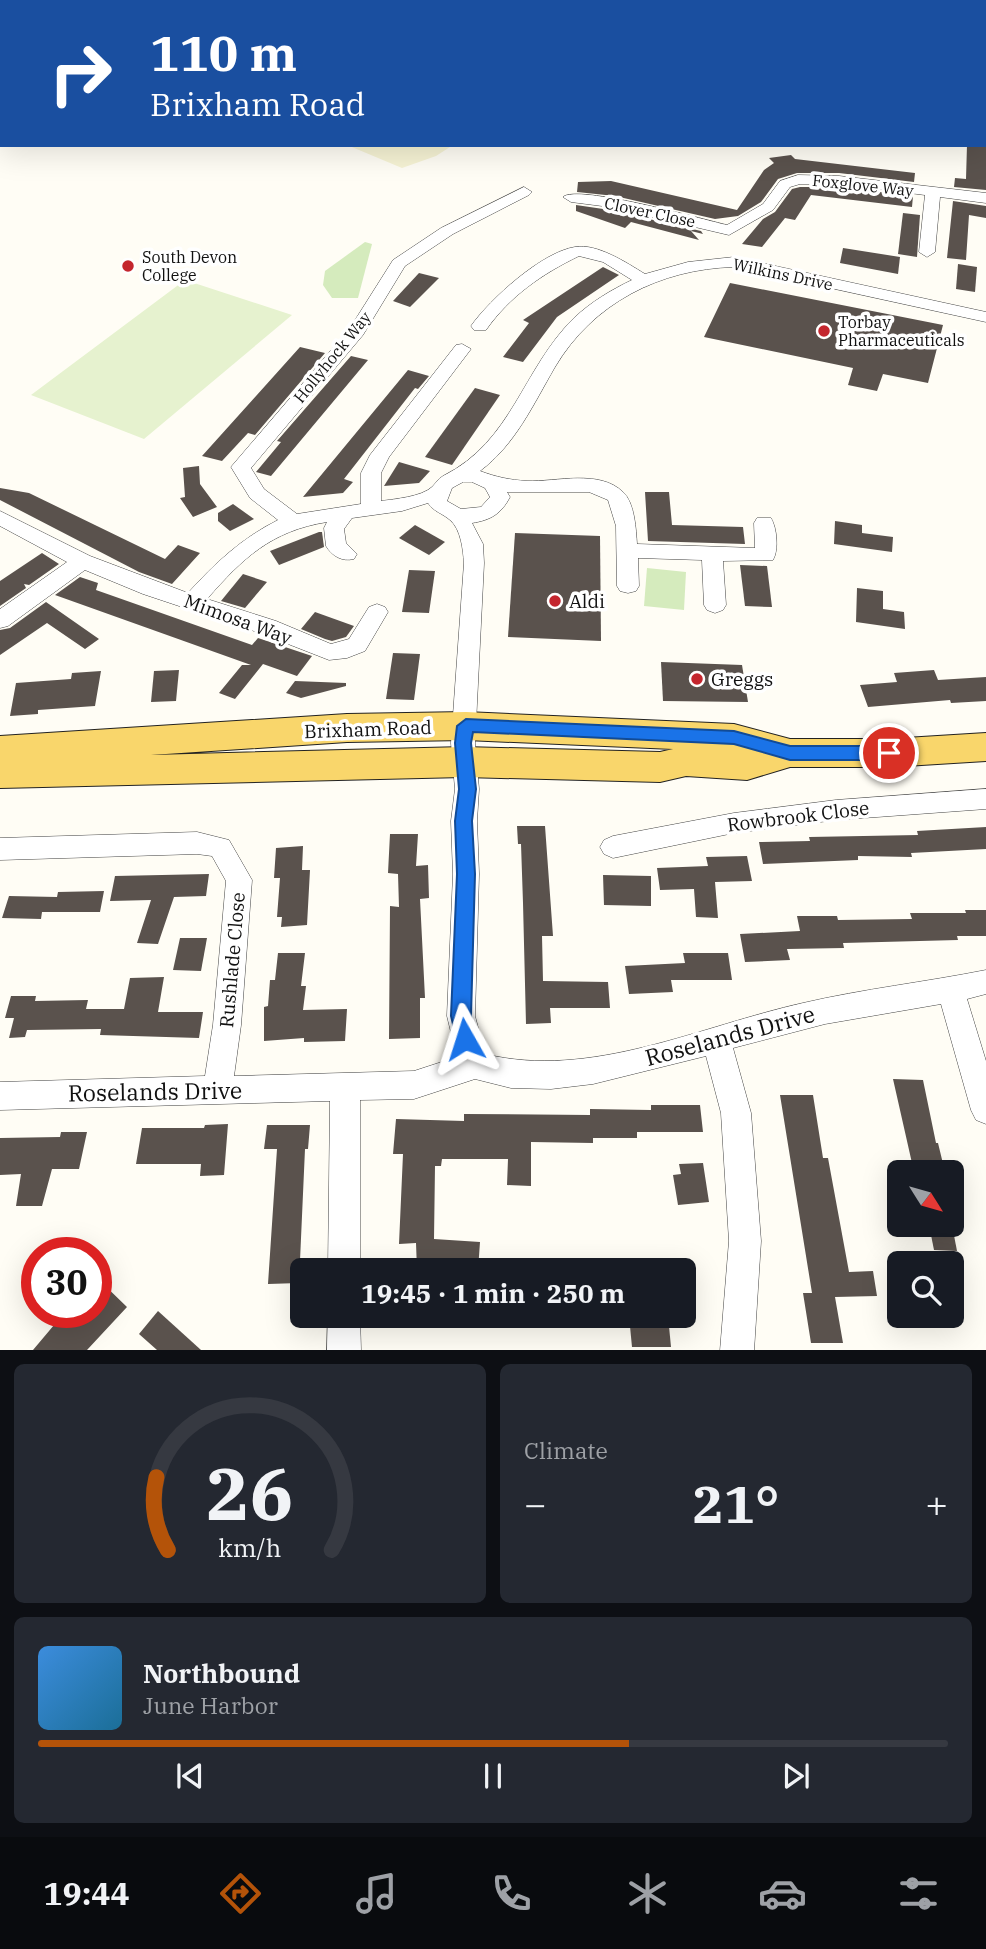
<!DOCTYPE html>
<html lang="en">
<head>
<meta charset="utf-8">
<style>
  :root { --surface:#171b24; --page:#242831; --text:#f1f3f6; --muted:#9ea1a6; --line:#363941; --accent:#b45309 }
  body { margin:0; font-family:"IBM Plex Serif",serif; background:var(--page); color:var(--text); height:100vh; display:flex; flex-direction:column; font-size:26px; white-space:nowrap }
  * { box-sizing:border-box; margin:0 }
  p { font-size:23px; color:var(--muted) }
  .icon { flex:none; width:38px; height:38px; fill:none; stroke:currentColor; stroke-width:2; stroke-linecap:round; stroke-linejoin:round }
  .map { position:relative; height:1350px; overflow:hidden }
  .panel { display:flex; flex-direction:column; gap:14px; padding:14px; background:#0d0f14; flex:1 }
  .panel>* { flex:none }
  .hud { position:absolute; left:0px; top:0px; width:987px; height:147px; box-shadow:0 7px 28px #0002; background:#1a4fa0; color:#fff; overflow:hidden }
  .needle { width:46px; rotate:127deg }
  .controls { position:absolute; left:887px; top:1160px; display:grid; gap:14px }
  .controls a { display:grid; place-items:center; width:77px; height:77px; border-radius:10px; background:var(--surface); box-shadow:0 7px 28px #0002; font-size:35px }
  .speed { position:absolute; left:21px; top:1237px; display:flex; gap:14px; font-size:35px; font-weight:700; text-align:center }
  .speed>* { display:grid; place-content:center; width:91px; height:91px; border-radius:50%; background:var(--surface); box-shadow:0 7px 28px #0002; line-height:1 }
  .speed .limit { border:10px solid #d22; background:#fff; color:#111 }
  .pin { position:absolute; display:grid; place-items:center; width:60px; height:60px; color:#fff; margin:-30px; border:4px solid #fff; border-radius:50%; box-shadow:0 2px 7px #0007 }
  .me { position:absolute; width:77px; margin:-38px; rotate:354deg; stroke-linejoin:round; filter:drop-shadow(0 0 5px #0008) }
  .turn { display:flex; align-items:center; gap:24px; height:147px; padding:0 35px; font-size:32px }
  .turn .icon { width:91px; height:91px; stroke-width:2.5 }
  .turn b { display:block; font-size:49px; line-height:60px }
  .big { font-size:52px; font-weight:700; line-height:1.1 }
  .panel .card { flex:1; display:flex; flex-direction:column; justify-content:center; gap:10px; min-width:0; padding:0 24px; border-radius:10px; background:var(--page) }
  .panel .dial { align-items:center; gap:0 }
  .dial svg { height:182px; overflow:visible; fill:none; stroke:var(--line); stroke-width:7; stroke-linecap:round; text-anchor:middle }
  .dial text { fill:var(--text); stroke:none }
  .song { display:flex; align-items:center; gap:21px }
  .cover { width:84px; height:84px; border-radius:10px; background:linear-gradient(135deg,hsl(210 70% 55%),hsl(200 70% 35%)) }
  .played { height:7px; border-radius:4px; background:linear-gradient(90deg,var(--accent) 65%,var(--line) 65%) }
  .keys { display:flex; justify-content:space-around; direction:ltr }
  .heat { display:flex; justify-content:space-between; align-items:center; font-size:38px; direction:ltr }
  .panel .tiles { flex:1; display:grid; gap:14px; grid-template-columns:1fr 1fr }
  .card:last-child { grid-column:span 2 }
  .trip { position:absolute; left:290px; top:1258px; width:406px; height:70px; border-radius:10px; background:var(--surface); box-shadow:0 7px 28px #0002; font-weight:700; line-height:70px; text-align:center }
  .menu { display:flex; height:112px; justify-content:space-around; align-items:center; background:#090b0e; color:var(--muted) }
  .menu .icon { width:49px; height:49px }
  .menu .current { color:var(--accent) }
  .menu b { font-size:32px; color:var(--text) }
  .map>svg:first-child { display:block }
  .farmland { fill:#f6f3d4 }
  .green { fill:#d5ebbd }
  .pitch { fill:#e6f2cf }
  .building { fill:#5a524d }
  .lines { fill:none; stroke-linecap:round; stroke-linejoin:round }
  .minor-casing { stroke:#444; stroke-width:1 }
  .primary-casing { stroke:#222; stroke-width:2 }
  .minor { fill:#fff; fill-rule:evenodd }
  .primary { fill:#f9d66b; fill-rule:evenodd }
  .route { fill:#1a73e8; stroke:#114b97; stroke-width:2 }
  .poi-dot { fill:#c4262e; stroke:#fff; stroke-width:2.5 }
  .labels { text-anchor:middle; stroke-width:7; stroke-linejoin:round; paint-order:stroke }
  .far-street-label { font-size:16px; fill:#111; stroke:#fff }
  .far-poi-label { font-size:16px; fill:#111; stroke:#fff; text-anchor:start }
  .poi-label { font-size:19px; fill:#111; stroke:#fff; text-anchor:start }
  .street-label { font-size:19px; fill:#111; stroke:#fff }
  .near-street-label { font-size:23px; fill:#111; stroke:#fff }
</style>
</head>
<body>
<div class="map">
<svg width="986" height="1351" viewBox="0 0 986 1351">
  <rect width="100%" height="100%" fill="#fffdf5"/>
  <g class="farmland">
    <polygon points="279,0 807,0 276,2"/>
    <polygon points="347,145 453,145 436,156 402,168"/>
  </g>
  <g class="green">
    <polygon points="365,242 372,244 358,298 332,298 323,285 325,271"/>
    <polygon points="647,568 686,572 684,610 644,606"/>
  </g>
  <polygon class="pitch" points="185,280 292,315 144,439 31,395"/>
  <g class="building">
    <polygon points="967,145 986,145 986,190 954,187 955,178 966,179"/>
    <polygon points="791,155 795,159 915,173 914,182 839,173 797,173 778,179 761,202 738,216 715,219 615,196 577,192 578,182 611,181 737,210 764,170 774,163 769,158"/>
    <polygon points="800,187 839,187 913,196 912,207 811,195 795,220 785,218 762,247 742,244 763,219 775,212 792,189"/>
    <polygon points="953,201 986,206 986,218 969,215 966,260 947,258"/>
    <polygon points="576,205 610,210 701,231 703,234 691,231 699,240 631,222 625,228 576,211"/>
    <polygon points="903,213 920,215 917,257 898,254"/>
    <polygon points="843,248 900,257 898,274 840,263"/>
    <polygon points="958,264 977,267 975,292 956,289"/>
    <polygon points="603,267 619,275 557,317 523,362 503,357 529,323 523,320"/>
    <polygon points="419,273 439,278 410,307 393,301"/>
    <polygon points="730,283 943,325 928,383 883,374 877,391 848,385 853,368 704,337"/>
    <polygon points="300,347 325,353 255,435 248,433 222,461 202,456"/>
    <polygon points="351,356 368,360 271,476 256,472 281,442 277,441"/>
    <polygon points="408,370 429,376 418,389 415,388 344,479 353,482 343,493 303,497"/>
    <polygon points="475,388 500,395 452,465 425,457"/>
    <polygon points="399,462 430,471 419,483 384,486"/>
    <polygon points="199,466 200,484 217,507 193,517 180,498 185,497 183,468"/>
    <polygon points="0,488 29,493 165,559 178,545 200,553 172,584 139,572 0,500"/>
    <polygon points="645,492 669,492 672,525 743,527 745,544 648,541"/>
    <polygon points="233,504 254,519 230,531 218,521 218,513"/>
    <polygon points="835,521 862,525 862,533 893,537 892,552 834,544"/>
    <polygon points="415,525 445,542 429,555 399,538"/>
    <polygon points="319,532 322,532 324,547 279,565 270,551"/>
    <polygon points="515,533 600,536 601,641 508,637"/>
    <polygon points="42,553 59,564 29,585 24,584 26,588 0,606 0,581"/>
    <polygon points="740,565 767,566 772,607 745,606"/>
    <polygon points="409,570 435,571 429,613 402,612"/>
    <polygon points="243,574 267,582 245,608 221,601"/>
    <polygon points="80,577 98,583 96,590 252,645 258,638 312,656 297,676 263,664 235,699 219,693 242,665 251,665 55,595"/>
    <polygon points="857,588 883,591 883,609 904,612 905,629 856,622"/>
    <polygon points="46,602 99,639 85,649 47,623 0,655 0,630 10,628"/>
    <polygon points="315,612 354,626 346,637 332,641 325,639 301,629"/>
    <polygon points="393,653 420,654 414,700 386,699"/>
    <polygon points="661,662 742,665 748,702 663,701"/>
    <polygon points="179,670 176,701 151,702 154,671"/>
    <polygon points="934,670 938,680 986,677 986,701 951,703 950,700 868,707 860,685 897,682 894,673"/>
    <polygon points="101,671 95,706 38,710 38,714 10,716 16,683 71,679 72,673"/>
    <polygon points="295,681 346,683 346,686 301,698 286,693"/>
    <polygon points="517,826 545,826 553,936 542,936 543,981 608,982 610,1008 550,1008 551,1023 526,1024 523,903 521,844 518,844"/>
    <polygon points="986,827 986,849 911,853 912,857 858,856 858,860 763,864 759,842 810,841 809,837 918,835 917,831"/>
    <polygon points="390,834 418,834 416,866 428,865 429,898 420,899 425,998 420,998 420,1038 389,1039 390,906 399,907 398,874 388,873"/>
    <polygon points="303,846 302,870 310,870 307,925 281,927 282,917 277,917 280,878 274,878 276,848"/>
    <polygon points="747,856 752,881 715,882 718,918 696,917 694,889 660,890 657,868 708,866 706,857"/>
    <polygon points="209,874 206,896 174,897 158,944 137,943 151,900 110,901 115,876"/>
    <polygon points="603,875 651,876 651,906 604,905"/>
    <polygon points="104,891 100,912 42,912 41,919 2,918 9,896 57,897 58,892"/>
    <polygon points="965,910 986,910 986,936 957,936 958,940 843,943 844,948 787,949 790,960 745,962 740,934 800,931 797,916 837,916 838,920 912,919 910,913 966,913"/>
    <polygon points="180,938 207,938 201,971 173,970"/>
    <polygon points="278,953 305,953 301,986 306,986 303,1010 347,1009 345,1041 304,1042 304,1038 264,1041 264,1007 268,1006 270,980 275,980"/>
    <polygon points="683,953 728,953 732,980 671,980 673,992 629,994 625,966 685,963"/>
    <polygon points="164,977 158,1012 203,1012 199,1038 100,1035 101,1029 27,1030 25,1037 9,1038 14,1018 5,1018 11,996 36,996 35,1001 88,1000 86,1009 124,1009 130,978"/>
    <polygon points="893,1079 923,1080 936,1143 938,1143 945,1172 914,1172"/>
    <polygon points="780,1095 813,1095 823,1158 828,1158 849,1272 873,1271 877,1296 835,1297 843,1343 811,1343 803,1293 812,1293"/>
    <polygon points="651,1105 700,1105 703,1132 637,1132 637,1138 593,1138 593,1143 531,1142 531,1186 507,1185 508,1159 442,1159 441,1166 435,1166 434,1239 480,1242 478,1270 417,1270 416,1243 399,1244 403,1154 393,1154 396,1119 464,1121 464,1114 590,1115 590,1109 651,1110"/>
    <polygon points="228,1124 224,1175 200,1176 201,1164 136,1164 142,1128 204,1128 205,1125"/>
    <polygon points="267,1125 310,1125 308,1149 305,1149 299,1283 268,1284 277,1149 264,1149"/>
    <polygon points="61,1132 87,1132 79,1169 52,1169 42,1206 16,1206 21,1174 0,1175 0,1138 60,1137"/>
    <polygon points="703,1163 709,1202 678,1205 673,1175 681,1174 679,1164"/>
    <polygon points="929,1225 952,1225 957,1251 934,1250"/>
    <polygon points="96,1277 127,1307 87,1350 33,1350 65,1312 96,1312"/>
    <polygon points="158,1311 201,1350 157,1350 139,1334"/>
    <polygon points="629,1316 668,1316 671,1347 632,1347"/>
  </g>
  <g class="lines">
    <g class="minor-casing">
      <g id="minor">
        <rect x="985" y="22" width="1" height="8"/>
        <rect x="985" y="131" width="1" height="8"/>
        <path d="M798,175L839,176L986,193V203L940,197L935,252L927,257L919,252L925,195L839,184H800L790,187L773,210L729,235L610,207L571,202L563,197C577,184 702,219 727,225L763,204L780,181Z"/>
        <path d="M524,187L532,192L529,195L453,234L405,266L363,335L251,468L264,489L297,514L361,504V473L370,455L456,345L462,344L471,349L389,457L381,473V501C395,499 421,497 432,487C436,483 438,479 443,476C513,441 522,369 574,318C591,302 611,290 632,280L603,262L579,256C542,274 510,296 486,330H474L471,326C490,299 542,252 575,247C597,243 627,263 645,274L688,262L734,257L986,312V322L734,267C660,269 593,303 555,367C533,405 515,445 480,471C496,477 510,480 527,481C557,482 599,469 623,492C635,503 636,530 637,544L755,548L754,523L757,518H771C777,528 779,550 773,560L723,561L726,605L723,610L715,613L707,610L704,605L702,560L638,558L639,586L636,591L628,593L620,591L617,586L616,526L608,500L589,492H507L510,497C501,514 491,520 472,523L483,544L484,563L475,743L479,789L477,821L479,874L475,1016L485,1054C591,1080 700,1026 803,1003C863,989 926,982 986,970V994L967,999L986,1061V1124L976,1120L971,1110L941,1004L825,1024L733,1048L751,1113L761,1241L754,1351H720L729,1241L721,1113L706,1056L593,1084L551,1089L511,1088L475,1079L414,1099L360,1100V1270H328L330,1101L0,1110V1082L205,1076L213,1025L226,881L212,856L197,854L0,860V838L197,832L229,840L252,880L241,1025L234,1076L414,1071L457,1057L447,1016L453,874L451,821L455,789L451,743L464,563C463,550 461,529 450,520C442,513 434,512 428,503L402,511L352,518L344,529L346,543L357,554L354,559C342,562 332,556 326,546L324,528L327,522C271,531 243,558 207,599L276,621L331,644L349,639L369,607L377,604L385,607L388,612L365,651L347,658L329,660L260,633L143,594L85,570L8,626L0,628V609L67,562L0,526V511L90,556L188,593C215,563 242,538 278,520L250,498L231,467L350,328L393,260L441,228ZM472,482L485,488L490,497L481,507L461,509L447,501L452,488L463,482Z"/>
        <polygon points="986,789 986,809 836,820 734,833 613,858 604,854 600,847 604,840 613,836 734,813 836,800"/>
        <polygon points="328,1316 360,1316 361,1351 327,1351"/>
      </g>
    </g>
    <g class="primary-casing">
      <path id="primary" d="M466,712L734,724L790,739H889L986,733V761L889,767H790L747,780L686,776L660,782L464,777L0,788V736L347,714ZM466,740L673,749L660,752L464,747L151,755L347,742Z"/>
    </g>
    <use href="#minor" class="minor"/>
    <use href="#primary" class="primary"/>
  </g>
  <polygon class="route" points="466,719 734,731 790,746 889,746 895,748 898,753 895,758 889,760 790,760 734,744 473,732 471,743 476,789 472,821 475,874 471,1016 475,1039 472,1045 465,1048 458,1045 451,1016 457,874 455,821 459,789 455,743 457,726"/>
  <g class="poi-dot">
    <circle cx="128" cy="266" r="7"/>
    <circle cx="824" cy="331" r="7"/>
    <circle cx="555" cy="601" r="7"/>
    <circle cx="697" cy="679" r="7"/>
  </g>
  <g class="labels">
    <g class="far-street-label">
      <text transform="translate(863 185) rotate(6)" y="6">Foxglove Way</text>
      <text transform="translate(650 212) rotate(12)" y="6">Clover Close</text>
      <text transform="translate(783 274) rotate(12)" y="6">Wilkins Drive</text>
      <text transform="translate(332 357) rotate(-51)" y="6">Hollyhock Way</text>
    </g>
    <g class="far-poi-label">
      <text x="142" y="263">South Devon<tspan x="142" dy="18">College</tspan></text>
      <text x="838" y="328">Torbay<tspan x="838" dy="18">Pharmaceuticals</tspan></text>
    </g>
    <g class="poi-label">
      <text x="569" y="608">Aldi</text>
      <text x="711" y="686">Greggs</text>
    </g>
    <g class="street-label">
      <text transform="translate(238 619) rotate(20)" y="7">Mimosa Way</text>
      <text transform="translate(368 729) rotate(-2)" y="7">Brixham Road</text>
      <text transform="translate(798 816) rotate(-7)" y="7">Rowbrook Close</text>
      <text transform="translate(232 960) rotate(-85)" y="7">Rushlade Close</text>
    </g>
    <g class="near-street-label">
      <text transform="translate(730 1036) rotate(-15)" y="8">Roselands Drive</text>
      <text transform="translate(155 1092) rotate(-1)" y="8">Roselands Drive</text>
    </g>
  </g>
</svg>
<div class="controls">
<a><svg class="needle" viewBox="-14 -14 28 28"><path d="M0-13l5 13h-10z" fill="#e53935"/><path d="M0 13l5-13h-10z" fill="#9ea1a6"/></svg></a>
<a><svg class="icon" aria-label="search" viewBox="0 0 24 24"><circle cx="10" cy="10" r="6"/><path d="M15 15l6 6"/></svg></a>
</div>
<div class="speed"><div class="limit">30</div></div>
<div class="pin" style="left:889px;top:753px;background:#d93025"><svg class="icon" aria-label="arrive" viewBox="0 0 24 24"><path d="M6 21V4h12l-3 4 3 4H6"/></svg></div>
<svg class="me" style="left:465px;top:1039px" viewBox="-20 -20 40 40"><path d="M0-17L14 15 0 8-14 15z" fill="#1a73e8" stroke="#fff" stroke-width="4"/></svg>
<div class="trip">19:45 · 1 min · 250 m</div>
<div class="hud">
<div class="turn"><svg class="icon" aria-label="right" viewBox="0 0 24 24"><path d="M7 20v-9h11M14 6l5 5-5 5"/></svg><div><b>110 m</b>Brixham Road</div></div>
</div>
</div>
<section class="panel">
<div class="tiles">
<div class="card dial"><svg viewBox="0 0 100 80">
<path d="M14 69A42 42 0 1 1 86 69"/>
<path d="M14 69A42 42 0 0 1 9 37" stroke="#b45309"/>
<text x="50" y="56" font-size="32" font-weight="700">26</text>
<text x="50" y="72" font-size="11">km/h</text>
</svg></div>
<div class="card"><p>Climate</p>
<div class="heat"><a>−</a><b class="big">21°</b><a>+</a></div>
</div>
<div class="card">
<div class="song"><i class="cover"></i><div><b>Northbound</b><p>June Harbor</p></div></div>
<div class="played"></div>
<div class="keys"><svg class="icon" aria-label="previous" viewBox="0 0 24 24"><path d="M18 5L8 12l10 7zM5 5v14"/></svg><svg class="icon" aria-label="pause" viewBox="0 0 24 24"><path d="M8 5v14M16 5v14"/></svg><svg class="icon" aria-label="next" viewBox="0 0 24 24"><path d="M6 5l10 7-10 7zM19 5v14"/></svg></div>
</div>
</div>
</section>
<nav class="menu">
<b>19:44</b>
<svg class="icon current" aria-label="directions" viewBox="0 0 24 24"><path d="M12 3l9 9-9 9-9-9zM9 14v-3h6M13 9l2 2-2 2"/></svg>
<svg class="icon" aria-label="music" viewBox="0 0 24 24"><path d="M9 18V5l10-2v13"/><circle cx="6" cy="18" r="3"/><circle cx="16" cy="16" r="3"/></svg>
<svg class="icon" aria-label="phone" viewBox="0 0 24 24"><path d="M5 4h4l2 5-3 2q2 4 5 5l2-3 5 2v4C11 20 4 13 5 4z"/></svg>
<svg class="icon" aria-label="climate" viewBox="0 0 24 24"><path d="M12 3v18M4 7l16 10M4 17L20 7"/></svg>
<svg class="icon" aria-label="car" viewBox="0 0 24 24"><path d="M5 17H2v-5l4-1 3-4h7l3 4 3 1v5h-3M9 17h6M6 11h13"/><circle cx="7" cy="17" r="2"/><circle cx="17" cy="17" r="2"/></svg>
<svg class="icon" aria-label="filters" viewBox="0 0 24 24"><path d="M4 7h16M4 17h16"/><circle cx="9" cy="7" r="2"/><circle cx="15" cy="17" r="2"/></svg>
</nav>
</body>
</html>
